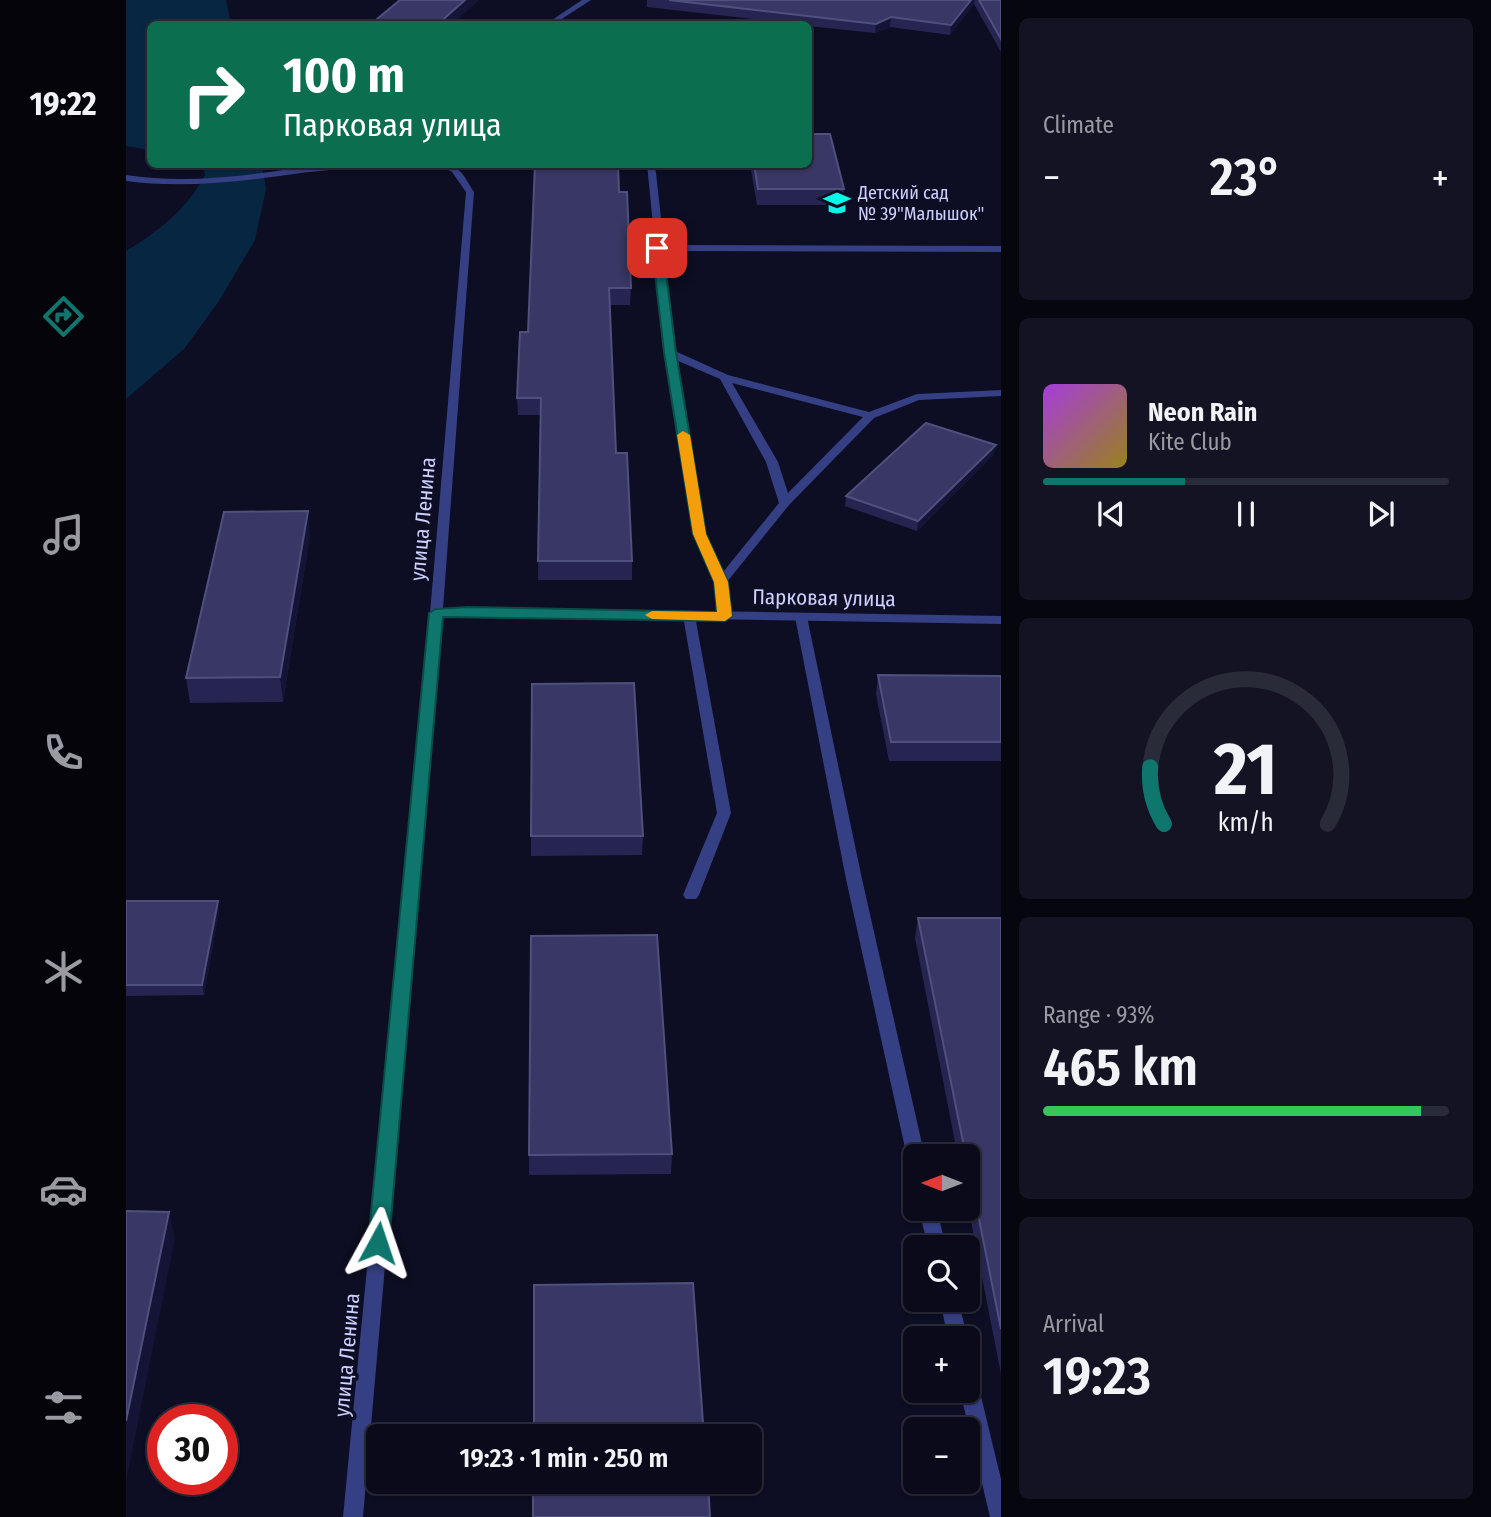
<!DOCTYPE html>
<html lang="en">
<head>
<meta charset="utf-8">
<style>
  :root { --surface:#0a0a1a; --page:#131323; --text:#f1f3f6; --muted:#999aa2; --line:#2a2b39; --accent:#0f766e }
  body { margin:0; font-family:"Fira Sans Condensed",sans-serif; background:var(--page); color:var(--text); height:100vh; display:flex; flex-direction:column; font-size:26px; white-space:nowrap }
  * { box-sizing:border-box; margin:0 }
  p { font-size:23px; color:var(--muted) }
  .icon { flex:none; width:38px; height:38px; fill:none; stroke:currentColor; stroke-width:2; stroke-linecap:round; stroke-linejoin:round }
  .map { position:relative; flex:1; overflow:hidden }
  .details { display:flex; flex-direction:column; gap:18px; padding:18px; background:#06060e; width:490px }
  .details>* { flex:none }
  .hud { position:absolute; left:21px; top:21px; width:665px; height:147px; border-radius:10px; box-shadow:0 2px 5px #0004,0 0 0 2px var(--line); background:#0b6e4f; color:#fff; overflow:hidden }
  .needle { width:46px; rotate:270deg }
  .tools { position:absolute; left:777px; top:1144px; display:grid; gap:14px }
  .tools a { display:grid; place-items:center; width:77px; height:77px; border-radius:10px; background:var(--surface); box-shadow:0 2px 5px #0004,0 0 0 2px var(--line); font-size:35px }
  .speed { position:absolute; left:21px; top:1404px; display:flex; gap:14px; font-size:35px; font-weight:700; text-align:center }
  .speed>* { display:grid; place-content:center; width:91px; height:91px; border-radius:50%; background:var(--surface); box-shadow:0 2px 5px #0004,0 0 0 2px var(--line); line-height:1 }
  .speed .limit { border:10px solid #d22; background:#fff; color:#111 }
  .pin { position:absolute; display:grid; place-items:center; width:60px; height:60px; color:#fff; margin:-30px; border-radius:14px; box-shadow:0 4px 10px #0006 }
  .me { position:absolute; width:77px; margin:-38px; rotate:5deg; stroke-linejoin:round; filter:drop-shadow(0 0 5px #0008) }
  .turn { display:flex; align-items:center; gap:24px; height:147px; padding:0 21px; font-size:32px }
  .turn .icon { width:91px; height:91px; stroke-width:2.5 }
  .turn b { display:block; font-size:49px; line-height:60px }
  .big { font-size:52px; font-weight:600; line-height:1.1 }
  .details .card { flex:1; display:flex; flex-direction:column; justify-content:center; gap:10px; min-width:0; padding:0 24px; border-radius:10px; background:var(--page) }
  .details .dial { align-items:center; gap:0 }
  .dial svg { height:182px; overflow:visible; fill:none; stroke:var(--line); stroke-width:7; stroke-linecap:round; text-anchor:middle }
  .dial text { fill:var(--text); stroke:none }
  .song { display:flex; align-items:center; gap:21px }
  .cover { width:84px; height:84px; border-radius:10px; background:linear-gradient(135deg,hsl(280 70% 55%),hsl(50 70% 35%)) }
  .played { height:7px; border-radius:4px; background:linear-gradient(90deg,var(--accent) 35%,var(--line) 35%) }
  .keys { display:flex; justify-content:space-around; direction:ltr }
  .heat { display:flex; justify-content:space-between; align-items:center; font-size:38px; direction:ltr }
  .charge { height:10px; border-radius:5px; background:linear-gradient(90deg,#34c759 93%,var(--line) 0) }
  .trip { position:absolute; left:240px; top:1424px; width:396px; height:70px; border-radius:10px; background:var(--surface); box-shadow:0 2px 5px #0004,0 0 0 2px var(--line); font-weight:600; line-height:70px; text-align:center }
  main { display:flex; flex:1; min-height:0 }
  .tab-bar { display:flex; flex-direction:column; width:126px; justify-content:space-around; align-items:center; background:#04040a; color:var(--muted) }
  .tab-bar .icon { width:49px; height:49px }
  .tab-bar .active { color:var(--accent) }
  .tab-bar b { font-size:32px; color:var(--text) }
  .map>svg:first-child { display:block }
  .water { fill:#072641 }
  .lines { fill:none; stroke-linecap:round; stroke-linejoin:round }
  .service { fill:#353f84; fill-rule:evenodd }
  .minor { fill:#353f84; fill-rule:evenodd }
  .tertiary { fill:#353f84; fill-rule:evenodd }
  .wall { fill:#262552 }
  .shaded-wall { fill:#141437 }
  .building { fill:#383765; stroke:#4f507d; stroke-width:2 }
  .route { fill:#0f766e; stroke:#0a4d48; stroke-width:2 }
  .slow { fill:#f59e0b }
  .labels { text-anchor:middle; stroke-width:7; stroke-linejoin:round; paint-order:stroke }
  .far-poi-label { font-size:18px; fill:#ced1ff; stroke:#0d0d23; text-anchor:start }
  .street-label { font-size:21px; fill:#ced1ff; stroke:#0d0d23 }
</style>
</head>
<body>
<main>
<nav class="tab-bar">
<b>19:22</b>
<svg class="icon active" aria-label="directions" viewBox="0 0 24 24"><path d="M12 3l9 9-9 9-9-9zM9 14v-3h6M13 9l2 2-2 2"/></svg>
<svg class="icon" aria-label="music" viewBox="0 0 24 24"><path d="M9 18V5l10-2v13"/><circle cx="6" cy="18" r="3"/><circle cx="16" cy="16" r="3"/></svg>
<svg class="icon" aria-label="phone" viewBox="0 0 24 24"><path d="M5 4h4l2 5-3 2q2 4 5 5l2-3 5 2v4C11 20 4 13 5 4z"/></svg>
<svg class="icon" aria-label="climate" viewBox="0 0 24 24"><path d="M12 3v18M4 7l16 10M4 17L20 7"/></svg>
<svg class="icon" aria-label="car" viewBox="0 0 24 24"><path d="M5 17H2v-5l4-1 3-4h7l3 4 3 1v5h-3M9 17h6M6 11h13"/><circle cx="7" cy="17" r="2"/><circle cx="17" cy="17" r="2"/></svg>
<svg class="icon" aria-label="filters" viewBox="0 0 24 24"><path d="M4 7h16M4 17h16"/><circle cx="9" cy="7" r="2"/><circle cx="15" cy="17" r="2"/></svg>
</nav>
<div class="map">
<svg width="875" height="1517" viewBox="0 0 875 1517">
  <rect width="100%" height="100%" fill="#0d0d23"/>
  <g class="water">
    <polygon points="0,0 100,0 105,24 24,24 24,150 0,146"/>
    <path d="M76,165H136L140,189L129,240L93,301L58,349L0,399V251C33,231 61,209 79,175Z"/>
  </g>
  <g class="lines">
    <g class="service">
      <path d="M521,164H529L538,245L875,246V252L538,251L549,351L602,375L743,412L791,394L875,390V396L793,400L748,418L663,505L601,582L605,616L599,620L593,616L589,582L567,534L539,353L529,250L526,248L529,246ZM550,360L594,379L640,462L653,503L597,572L579,534ZM606,383L737,417L662,493L652,462Z"/>
      <polygon points="563,612 569,616 605,813 573,895 570,899 560,899 557,895 591,813 557,616"/>
      <polygon points="675,613 681,617 736,879 799,1157 789,1157 789,1164 784,1162 781,1157 720,879 669,617"/>
      <polygon points="793,1209 811,1209 820,1248 802,1248"/>
      <polygon points="814,1300 832,1300 842,1339 822,1339"/>
      <polygon points="842,1375 849,1378 852,1384 875,1479 875,1517 864,1517 834,1391 842,1391"/>
    </g>
    <path class="minor" d="M312,164C335,164 337,175 348,192L317,609L342,607L875,616V624L342,615L316,616L237,1517H217L304,613L340,192L326,172Z"/>
    <g class="tertiary">
      <polygon points="456,0 465,0 428,24 420,24"/>
      <path d="M197,164H223C210,171 190,171 175,173C117,181 58,189 0,181V175C66,185 131,174 197,164Z"/>
    </g>
  </g>
  <g class="wall">
    <polygon points="521,0 875,0 875,52 848,4 824,35 764,27 749,33 682,26 682,24 671,24 521,7"/>
    <polygon points="624,164 682,164 718,189 717,205 631,205"/>
    <polygon points="493,192 505,288 504,305 484,305 490,453 506,561 506,580 412,580 414,415 392,415 391,398 402,332"/>
    <polygon points="868,454 791,531 719,506 720,496"/>
    <polygon points="184,535 157,702 64,703 60,678"/>
    <polygon points="752,675 875,676 875,761 763,761 750,694"/>
    <polygon points="405,836 517,836 516,855 405,856"/>
    <polygon points="0,901 93,911 78,995 0,996"/>
    <polygon points="792,918 875,918 875,1374 842,1206 842,1157 832,1157 789,938"/>
    <polygon points="546,1154 545,1174 403,1175 403,1155"/>
  </g>
  <g class="shaded-wall">
    <polygon points="339,0 353,0 327,24 312,24"/>
    <polygon points="845,0 849,0 848,4 824,35 825,25"/>
    <polygon points="765,17 764,27 749,33 750,24"/>
    <polygon points="870,445 868,454 791,531 792,521"/>
    <polygon points="182,511 184,535 157,702 154,677"/>
    <polygon points="92,901 93,911 78,995 76,985"/>
    <polygon points="43,1212 49,1238 0,1482 0,1421"/>
  </g>
  <g class="building">
    <polygon points="274,0 339,0 312,24 245,24"/>
    <polygon points="543,0 845,0 825,25 765,17 750,24"/>
    <polygon points="853,0 875,0 875,39"/>
    <polygon points="682,134 704,134 718,189 632,189 628,164 682,164"/>
    <polygon points="409,164 492,164 493,192 501,192 505,288 483,288 490,453 501,453 506,561 412,561 415,398 391,398 394,332 402,332"/>
    <polygon points="800,423 870,445 792,521 720,496"/>
    <polygon points="182,511 154,677 60,678 98,512"/>
    <polygon points="752,675 875,676 875,742 765,742"/>
    <polygon points="508,683 517,836 405,836 406,684"/>
    <polygon points="0,901 92,901 76,985 0,985"/>
    <polygon points="792,918 875,918 875,1329 842,1164 842,1157 840,1157"/>
    <polygon points="531,935 546,1154 403,1155 405,936"/>
    <polygon points="0,1211 43,1212 0,1421"/>
    <polygon points="567,1283 578,1437 408,1437 408,1285"/>
    <polygon points="407,1482 582,1482 584,1517 407,1517"/>
  </g>
  <polygon class="route" points="531,245 537,248 550,352 580,534 602,582 606,616 599,621 317,617 263,1243 260,1249 252,1252 245,1249 242,1243 303,613 310,609 342,607 591,612 588,582 567,534 538,352 526,248"/>
  <polygon class="slow" points="557,431 564,435 580,534 602,582 606,616 599,621 526,619 519,615 526,611 591,612 588,582 567,534 551,435"/>
  <defs>
    <g id="school-bare" transform="scale(2.1)"><path d="M0-5L7-2L0 1L-7-2ZM-4 1L0 2.5L4 1V4Q0 6-4 4Z" fill="#00f9e9" stroke="#0d0d23" stroke-width="2.5" paint-order="stroke"/></g>
  </defs>
  <g fill-rule="evenodd">
    <use href="#school-bare" x="711" y="203"/>
  </g>
  <g class="labels">
    <g class="far-poi-label">
      <text x="732" y="199">Детский сад<tspan x="732" dy="21">№ 39"Малышок"</tspan></text>
    </g>
    <g class="street-label">
      <text transform="translate(297 519) rotate(-85)" y="7">улица Ленина</text>
      <text transform="translate(698 598) rotate(1)" y="7">Парковая улица</text>
      <text transform="translate(221 1355) rotate(-85)" y="7">улица Ленина</text>
    </g>
  </g>
</svg>
<div class="tools">
<a><svg class="needle" viewBox="-14 -14 28 28"><path d="M0-13l5 13h-10z" fill="#e53935"/><path d="M0 13l5-13h-10z" fill="#999aa2"/></svg></a>
<a><svg class="icon" aria-label="search" viewBox="0 0 24 24"><circle cx="10" cy="10" r="6"/><path d="M15 15l6 6"/></svg></a>
<a>+</a>
<a>−</a>
</div>
<div class="speed"><div class="limit">30</div></div>
<div class="pin" style="left:531px;top:248px;background:#d93025"><svg class="icon" aria-label="arrive" viewBox="0 0 24 24"><path d="M6 21V4h12l-3 4 3 4H6"/></svg></div>
<svg class="me" style="left:252px;top:1243px" viewBox="-20 -20 40 40"><path d="M0-17L14 15 0 8-14 15z" fill="#0f766e" stroke="#fff" stroke-width="4"/></svg>
<div class="trip">19:23 · 1 min · 250 m</div>
<div class="hud">
<div class="turn"><svg class="icon" aria-label="right" viewBox="0 0 24 24"><path d="M7 20v-9h11M14 6l5 5-5 5"/></svg><div><b>100 m</b>Парковая улица</div></div>
</div>
</div>
<section class="details">
<div class="card"><p>Climate</p>
<div class="heat"><a>−</a><b class="big">23°</b><a>+</a></div>
</div>
<div class="card">
<div class="song"><i class="cover"></i><div><b>Neon Rain</b><p>Kite Club</p></div></div>
<div class="played"></div>
<div class="keys"><svg class="icon" aria-label="previous" viewBox="0 0 24 24"><path d="M18 5L8 12l10 7zM5 5v14"/></svg><svg class="icon" aria-label="pause" viewBox="0 0 24 24"><path d="M8 5v14M16 5v14"/></svg><svg class="icon" aria-label="next" viewBox="0 0 24 24"><path d="M6 5l10 7-10 7zM19 5v14"/></svg></div>
</div>
<div class="card dial"><svg viewBox="0 0 100 80">
<path d="M14 69A42 42 0 1 1 86 69"/>
<path d="M14 69A42 42 0 0 1 8 44" stroke="#0f766e"/>
<text x="50" y="56" font-size="32" font-weight="700">21</text>
<text x="50" y="72" font-size="11">km/h</text>
</svg></div>
<div class="card"><p>Range · 93%</p><b class="big">465 km</b><div class="charge"></div></div>
<div class="card"><p>Arrival</p><b class="big">19:23</b></div>
</section>
</main>
</body>
</html>
